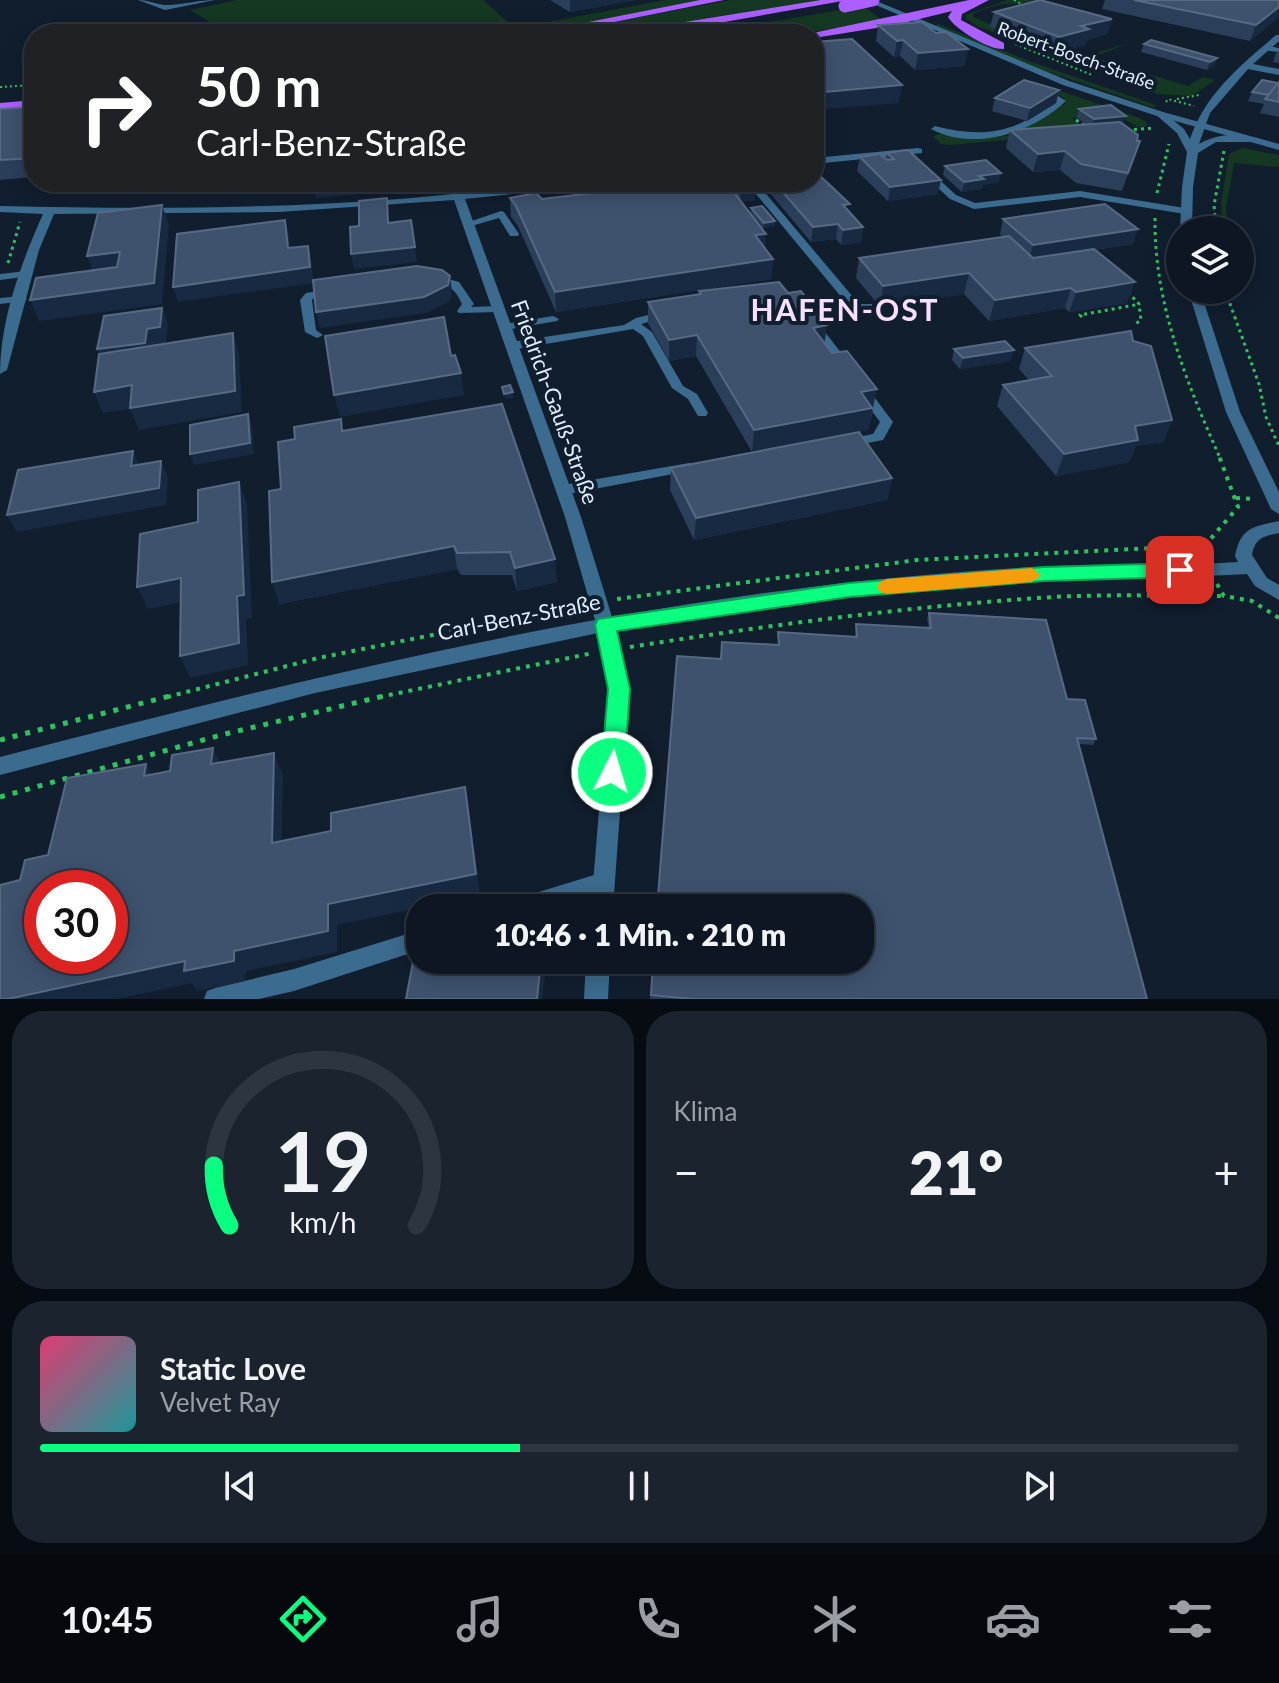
<!DOCTYPE html>
<html lang="de">
<head>
<meta charset="utf-8">
<style>
  :root { --surface:#0d1622; --page:#1b232f; --text:#f1f3f6; --muted:#9a9fa5; --line:#2d3540; --accent:#0aff81 }
  body { margin:0; font-family:Lato,sans-serif; background:var(--page); color:var(--text); height:100vh; display:flex; flex-direction:column; font-size:30px; white-space:nowrap }
  * { box-sizing:border-box; margin:0 }
  p { font-size:26px; color:var(--muted) }
  .icon { flex:none; width:44px; height:44px; fill:none; stroke:currentColor; stroke-width:2; stroke-linecap:round; stroke-linejoin:round }
  .map { position:relative; height:999px; overflow:hidden }
  .panel { display:flex; flex-direction:column; gap:12px; padding:12px; background:#070c13; flex:1 }
  .panel>* { flex:none }
  .top-card { position:absolute; left:24px; top:24px; width:800px; height:168px; border-radius:32px; box-shadow:0 4px 20px #0003,0 0 0 2px var(--line); background:#202124; color:#fff; overflow:hidden }
  .fabs { position:absolute; left:1166px; top:216px; display:grid; gap:16px }
  .fabs a { display:grid; place-items:center; width:88px; height:88px; border-radius:50%; background:var(--surface); box-shadow:0 4px 20px #0003,0 0 0 2px var(--line); font-size:40px }
  .speed { position:absolute; left:24px; top:870px; display:flex; gap:16px; font-size:40px; font-weight:700; text-align:center }
  .speed>* { display:grid; place-content:center; width:104px; height:104px; border-radius:50%; background:var(--surface); box-shadow:0 4px 20px #0003,0 0 0 2px var(--line); line-height:1 }
  .speed .limit { border:12px solid #d22; background:#fff; color:#111 }
  .pin { position:absolute; display:grid; place-items:center; width:68px; height:68px; color:#fff; margin:-34px; border-radius:16px; box-shadow:0 4px 12px #0006 }
  .me { position:absolute; width:88px; margin:-44px; rotate:5deg; stroke-linejoin:round; filter:drop-shadow(0 0 6px #0008) }
  .turn { display:flex; align-items:center; gap:28px; height:168px; padding:0 40px; font-size:36px }
  .turn .icon { width:104px; height:104px; stroke-width:2.5 }
  .turn b { display:block; font-size:56px; line-height:68px }
  .big { font-size:60px; font-weight:800; line-height:1.1 }
  .panel .card { flex:1; display:flex; flex-direction:column; justify-content:center; gap:12px; min-width:0; padding:0 28px; border-radius:32px; background:var(--page) }
  .panel .dial { align-items:center; gap:0 }
  .dial svg { height:208px; overflow:visible; fill:none; stroke:var(--line); stroke-width:7; stroke-linecap:round; text-anchor:middle }
  .dial text { fill:var(--text); stroke:none }
  .song { display:flex; align-items:center; gap:24px }
  .cover { width:96px; height:96px; border-radius:12px; background:linear-gradient(135deg,hsl(340 70% 55%),hsl(180 70% 35%)) }
  .played { height:8px; border-radius:4px; background:linear-gradient(90deg,var(--accent) 40%,var(--line) 40%) }
  .keys { display:flex; justify-content:space-around; direction:ltr }
  .heat { display:flex; justify-content:space-between; align-items:center; font-size:44px; direction:ltr }
  .panel .tiles { flex:1; display:grid; gap:12px; grid-template-columns:1fr 1fr }
  .card:last-child { grid-column:span 2 }
  .trip { position:absolute; left:406px; top:894px; width:468px; height:80px; border-radius:32px; background:var(--surface); box-shadow:0 4px 20px #0003,0 0 0 2px var(--line); font-weight:800; line-height:80px; text-align:center }
  .tabs { display:flex; height:128px; justify-content:space-around; align-items:center; background:#05090e; color:var(--muted) }
  .tabs .icon { width:56px; height:56px }
  .tabs .active { color:var(--accent) }
  .tabs b { font-size:36px; color:var(--text) }
  .map>svg:first-child { display:block }
  .green { fill:#143821 }
  .lines { fill:none; stroke-linecap:round; stroke-linejoin:round }
  .path-far3 { stroke:#2ec35e; stroke-width:2; stroke-dasharray:2 3; stroke-linecap:butt }
  .path-far2 { stroke:#2ec35e; stroke-width:3; stroke-dasharray:3 4; stroke-linecap:butt }
  .path-far1 { stroke:#2ec35e; stroke-width:4; stroke-dasharray:4 6; stroke-linecap:butt }
  .path { stroke:#2ec35e; stroke-width:5; stroke-dasharray:5 8; stroke-linecap:butt }
  .service { fill:#3b6b8e; fill-rule:evenodd }
  .minor { fill:#3b6b8e; fill-rule:evenodd }
  .tertiary { fill:#3b6b8e; fill-rule:evenodd }
  .trunk { fill:#ab5fff; fill-rule:evenodd }
  .trunk-bridge { stroke:#ab5fff; stroke-width:13 }
  .wall { fill:#2b3f5b }
  .shaded-wall { fill:#182a42 }
  .building { fill:#3e526d; stroke:#576a84; stroke-width:2; fill-rule:evenodd }
  .route { fill:#0aff81; stroke:#06a654; stroke-width:2 }
  .slow { fill:#f59e0b }
  .labels { text-anchor:middle; stroke-width:8; stroke-linejoin:round; paint-order:stroke }
  .far-street-label { font-size:18px; fill:#deeeff; stroke:#111e2e }
  .street-label { font-size:22px; fill:#deeeff; stroke:#111e2e }
  .district-label { font-size:30px; font-weight:bold; letter-spacing:2px; fill:#f7e0ff; stroke:#111e2e }
</style>
</head>
<body>
<div class="map">
<svg width="1279" height="999" viewBox="0 0 1279 999">
  <rect width="100%" height="100%" fill="#111e2e"/>
  <g class="green">
    <polygon points="237,0 483,0 511,25 464,34 230,34 190,10"/>
    <polygon points="665,0 710,0 527,34 484,34"/>
    <polygon points="731,0 824,0 615,34 549,34"/>
    <path d="M1007,0H1034C1023,4 1017,3 1007,4C996,4 983,10 973,14V17L1071,60L1129,43L1094,57L1188,86L1203,77L1215,80L1192,96L1157,94L977,26L966,19V15Z"/>
    <polygon points="863,6 884,21 798,34 699,34"/>
    <polygon points="938,24 1029,61 1156,105 1155,108 1042,70 935,26"/>
    <polygon points="1031,81 1137,117 1147,122 1147,126 1138,127 1119,116 1072,118 1089,132 951,145 941,144 933,136 942,133 973,140 1012,135 1066,103 1063,97 1033,85"/>
    <polygon points="1243,148 1279,155 1279,167 1234,163 1226,207 1228,230 1222,230 1221,204 1229,154"/>
  </g>
  <g class="lines">
    <g class="path-far3">
      <polyline points="1014,0 1023,5"/>
      <polyline points="474,34 519,26"/>
      <polyline points="1015,44 1092,75"/>
      <polyline points="0,87 34,85"/>
      <polyline points="1177,99 1199,95"/>
      <polyline points="1166,102 1168,99 1194,106"/>
    </g>
    <g class="path-far2">
      <polyline points="1076,120 1087,127"/>
      <polyline points="1127,130 1154,128"/>
      <polyline points="1157,193 1169,144"/>
      <path d="M1155,218C1154,303 1186,381 1220,458"/>
      <polyline points="1210,219 1209,225 1217,226"/>
      <polyline points="1216,230 1214,205 1224,151"/>
      <polyline points="8,263 20,222"/>
      <polyline points="1225,290 1259,384 1266,417 1279,446"/>
      <polyline points="1128,292 1139,304 1141,320 1134,325"/>
      <polyline points="1082,317 1080,315 1140,304"/>
    </g>
    <g class="path-far1">
      <polyline points="1236,498 1254,499"/>
      <polyline points="1197,553 1192,546 1207,543 1238,507 1219,456"/>
      <polyline points="1217,584 1224,596 1252,601 1279,618"/>
      <polyline points="617,599 917,560 1192,546"/>
      <path d="M630,647C770,625 912,606 1053,597C1110,594 1167,596 1224,596"/>
      <polyline points="167,697 318,658 581,605"/>
      <polyline points="379,697 593,653"/>
    </g>
    <g class="path">
      <polyline points="0,740 174,695"/>
      <polyline points="0,797 221,735 388,695"/>
    </g>
    <g class="service">
      <path d="M138,0C149,0 159,6 170,5C185,4 200,0 215,0L165,10Z"/>
      <polygon points="1266,46 1279,48 1279,52 1263,50 1262,48"/>
      <path d="M1040,88H1046L1066,101C1032,133 974,152 931,129L935,126C986,139 1015,132 1057,101L1040,92Z"/>
      <polygon points="924,171 930,171 956,195 975,203 1080,191 1185,208 1190,211 1185,214 1080,197 974,209 950,199 924,175"/>
      <polygon points="587,182 597,182 604,201 602,203 596,203"/>
      <polygon points="746,182 756,182 859,304 872,304 872,308 852,310"/>
      <polygon points="501,211 504,212 519,234 518,236 510,236 499,218 468,227 463,224"/>
      <polygon points="26,271 30,272 30,276 0,280 0,274"/>
      <path d="M434,275L459,282L474,304L471,307L498,306L504,309L498,312L459,313L457,311L462,304C455,288 448,284 430,280V276Z"/>
      <polygon points="330,289 334,290 334,294 314,298 312,300 316,330 323,335 317,338 305,332 300,300 306,293"/>
      <polygon points="21,296 27,299 25,301 0,304 0,298"/>
      <polygon points="665,311 669,312 669,316 641,324 652,332 683,386 697,394 708,413 706,416 698,416 688,399 672,388 643,336 633,329 511,350 505,346 511,342 624,325 636,318"/>
      <polygon points="553,316 559,319 557,321 505,330 499,327 505,324"/>
      <polygon points="814,322 818,323 849,363 851,366 849,369 841,369 808,325"/>
      <polygon points="864,388 868,389 893,422 883,440 847,447 842,446 840,443 842,440 873,434 880,422 858,392"/>
      <polygon points="689,463 694,464 696,467 694,470 563,495 556,490 563,485"/>
      <polygon points="604,872 611,874 614,881 611,888 604,890 549,908 509,908 512,901 519,898"/>
      <polygon points="420,930 420,950 294,991 259,999 204,999 207,991 215,988 294,969"/>
    </g>
    <g class="minor">
      <path d="M1276,35H1279V41L1253,64L1279,69V75L1248,69L1210,113L1199,144C1214,135 1238,131 1253,139L1248,142H1216L1198,153L1193,187L1192,230H1180L1182,187L1187,152L1177,133L1155,114L1163,112L1184,129L1190,139C1205,94 1241,65 1276,35Z"/>
      <polygon points="918,148 922,149 922,153 814,164 814,158"/>
      <path d="M565,182H602L597,185L465,199L581,517L612,617C758,591 907,573 1055,566C1116,563 1178,566 1238,562L1235,556C1241,527 1253,527 1279,521V533C1263,536 1255,538 1252,555L1267,578L1279,585V600L1255,586L1247,574C1182,578 1116,575 1051,579C906,587 759,604 616,630L629,689L613,908H591L609,689L598,633L315,693L0,775V757C197,706 395,656 595,620L565,517L454,200L279,212L54,214L39,250L7,370L0,374C0,320 21,263 43,214L0,212V206C124,209 248,209 371,201C436,197 500,189 565,182Z"/>
      <polygon points="1188,290 1200,290 1240,412 1279,492 1279,514 1271,509 1226,412"/>
      <polygon points="586,960 610,960 608,999 584,999"/>
    </g>
    <polygon class="tertiary" points="864,0 874,0 1069,81 1163,112 1279,144 1279,150 1157,116 1063,85"/>
    <g class="trunk">
      <polygon points="700,0 724,0 554,34 528,34"/>
      <polygon points="821,0 848,0 657,34 629,34 635,30"/>
      <path d="M969,0H989L962,14L961,20L1004,43V49C989,50 956,30 948,17L952,11L895,25L814,38V34H808Z"/>
      <polygon points="34,100 34,108 0,111 0,103"/>
    </g>
    <polyline class="trunk-bridge" points="845,6 873,0"/>
  </g>
  <g class="wall">
    <polygon points="550,0 635,0 570,12"/>
    <polygon points="1105,0 1279,0 1279,17 1250,41 1102,9"/>
    <polygon points="994,12 1112,19 1107,34 1087,40 1085,45 1055,53 990,27"/>
    <polygon points="878,25 936,33 968,49 964,66 915,70 900,56 894,57 876,41"/>
    <polygon points="1144,44 1217,58 1214,66 1207,70 1141,52"/>
    <polygon points="1279,51 1279,63 1273,62 1276,53"/>
    <polygon points="1279,82 1279,117 1260,113 1264,104 1248,101 1252,92"/>
    <polygon points="1059,90 1056,103 1027,121 992,111 995,98"/>
    <polygon points="34,107 34,177 0,180 0,109"/>
    <polygon points="1079,109 1123,124 1137,141 1140,141 1122,191 1076,183 1060,170 1033,172 1006,148 1010,130 1086,124 1077,118"/>
    <polygon points="887,153 938,194 888,201 857,171 860,157 886,160"/>
    <polygon points="945,166 999,182 983,185 982,189 962,192 943,175"/>
    <polygon points="684,182 749,182 755,200 741,202 765,248 773,259 771,279 556,312 518,226 511,217 510,198 542,199 616,190 616,185 631,189"/>
    <polygon points="771,182 814,182 863,227 861,242 841,245 836,239 811,242 770,193"/>
    <polygon points="751,208 775,221 775,226 763,228 751,213"/>
    <polygon points="1003,219 1133,244 1095,250 1127,303 1069,312 1065,308 989,321 964,294 880,307 856,278 859,258 1003,237 1000,234"/>
    <polygon points="699,291 825,344 873,411 868,430 752,452 696,356 669,361 648,323 648,302 699,295"/>
    <polygon points="1133,341 1172,420 1163,442 1136,446 1129,462 1056,476 997,406 1003,385 1029,380 1019,369 1025,348"/>
    <polygon points="954,349 1014,350 1010,361 960,369 952,360"/>
    <polygon points="341,419 343,431 557,582 517,591 512,575 461,575 457,569 279,604 281,489 295,439"/>
    <polygon points="671,468 892,478 887,500 694,540 670,490"/>
    <polygon points="929,613 1067,699 1096,739 1093,745 1079,744 1147,999 650,999 653,960 721,659 778,645 778,632 855,637 856,624 929,628 927,619"/>
  </g>
  <g class="shaded-wall">
    <polygon points="570,0 635,0 570,12"/>
    <polygon points="1279,7 1279,17 1250,41 1256,25"/>
    <polygon points="1112,19 1107,34 1087,40 1085,45 1055,53 1059,37 1081,26"/>
    <polygon points="903,40 900,56 894,57 897,41"/>
    <polygon points="968,49 964,66 915,70 918,53"/>
    <polygon points="1217,58 1214,66 1207,70 1210,62"/>
    <polygon points="902,85 899,103 814,110 814,93"/>
    <polygon points="1059,90 1056,103 1027,121 1030,108"/>
    <polygon points="1126,116 1123,125 1091,128 1094,119"/>
    <polygon points="1065,151 1060,170 1033,172 1038,154"/>
    <polygon points="1001,173 999,182 983,185 982,189 962,192 964,182 979,176"/>
    <polygon points="941,180 938,194 888,201 890,187"/>
    <polygon points="141,182 222,182 143,189"/>
    <polygon points="327,182 359,182 360,194 316,198 313,183"/>
    <polygon points="756,190 755,200 740,202 741,192"/>
    <polygon points="162,205 169,225 162,304 39,321 30,300 154,283"/>
    <polygon points="285,220 289,235 291,264 288,248"/>
    <polygon points="411,220 417,262 354,269 351,254"/>
    <polygon points="775,221 775,226 763,228 764,223"/>
    <polygon points="838,224 836,239 811,242 813,227"/>
    <polygon points="863,227 861,242 841,245 843,230"/>
    <polygon points="1138,229 1133,244 1029,260 1033,245"/>
    <polygon points="766,234 764,254 755,235"/>
    <polygon points="308,246 311,261 314,283 178,302 173,287"/>
    <polygon points="120,252 127,272 95,276 87,256"/>
    <polygon points="773,259 771,279 556,312 555,292"/>
    <polygon points="969,273 964,294 880,307 883,286"/>
    <polygon points="450,276 452,292 450,301 426,313 320,328 316,312"/>
    <polygon points="1135,282 1127,303 1069,312 1076,292"/>
    <polygon points="1071,288 1065,308 989,321 995,300"/>
    <polygon points="162,308 168,324 166,343 104,366 97,349 147,329"/>
    <polygon points="827,325 824,346 813,328"/>
    <polygon points="233,333 239,354 242,412 139,430 130,409 103,413 94,392"/>
    <polygon points="697,335 696,356 669,361 669,340"/>
    <polygon points="1014,350 1010,361 960,369 963,358"/>
    <polygon points="461,373 464,395 340,417 334,395"/>
    <polygon points="877,389 868,430 752,452 754,430 861,392"/>
    <polygon points="513,392 513,398 505,399 504,394"/>
    <polygon points="248,414 252,426 254,454 194,465 190,454"/>
    <polygon points="1172,420 1163,442 1136,446 1129,462 1056,476 1064,454 1135,426"/>
    <polygon points="133,451 140,468 131,466"/>
    <polygon points="161,461 168,478 166,505 17,532 7,515"/>
    <polygon points="892,478 887,500 694,540 696,518"/>
    <polygon points="239,482 247,504 252,618 246,619 248,665 190,678 180,656 237,596"/>
    <polygon points="454,546 457,569 279,604 272,582"/>
    <polygon points="555,559 557,582 517,591 515,568"/>
    <polygon points="181,578 191,600 148,609 137,587"/>
    <polygon points="213,748 223,770 211,764"/>
    <polygon points="274,753 283,775 281,864 272,843"/>
    <polygon points="146,764 158,787 144,776"/>
    <polygon points="465,787 469,809 480,895 337,925 337,952 246,971 245,981 197,991 192,983 116,999 8,999 234,951 328,904"/>
    <polygon points="541,960 542,960 545,976 542,999 537,999"/>
  </g>
  <g class="building">
    <polygon points="1040,0 1112,19 1081,26 1089,29 1059,37 994,12"/>
    <polygon points="1134,0 1279,0 1279,7 1256,25"/>
    <polygon points="922,22 936,33 946,32 968,49 918,53 903,40 897,41 878,25"/>
    <polygon points="852,39 902,85 814,93 814,42"/>
    <polygon points="1151,40 1217,58 1210,62 1144,44"/>
    <polygon points="1024,80 1059,90 1030,108 995,98"/>
    <polygon points="1262,80 1278,83 1269,95 1252,92"/>
    <polygon points="1279,82 1279,102 1265,99"/>
    <polygon points="1111,105 1126,116 1094,119 1079,109"/>
    <polygon points="34,107 34,158 0,160 0,109"/>
    <polygon points="1120,122 1138,135 1137,141 1140,141 1128,173 1081,164 1065,151 1038,154 1010,130"/>
    <polygon points="908,150 941,180 890,187 860,157 880,154 887,160 894,159 887,153"/>
    <polygon points="986,160 1001,173 979,176 984,179 964,182 945,166"/>
    <polygon points="814,173 817,173 850,204 843,205 863,227 843,230 838,224 813,227 774,182 814,182"/>
    <polygon points="686,182 726,182 766,234 755,235 773,259 555,292 516,206 510,198 536,193 542,199"/>
    <polygon points="733,182 749,182 756,190 741,192"/>
    <polygon points="628,183 631,189 618,190 616,185"/>
    <polygon points="387,198 388,223 411,220 415,247 351,254 350,227 359,226 359,201"/>
    <polygon points="1105,204 1138,229 1033,245 1003,219"/>
    <polygon points="162,205 154,283 30,300 36,278 117,267 120,252 87,256 98,213"/>
    <polygon points="762,206 775,221 764,223 751,208"/>
    <polygon points="285,220 288,248 308,246 310,267 173,287 177,234"/>
    <polygon points="1009,236 1033,258 1094,249 1135,282 1076,292 1071,288 995,300 969,273 883,286 859,258"/>
    <polygon points="417,266 442,270 450,276 448,285 424,297 316,312 313,280"/>
    <polygon points="779,282 788,293 801,291 827,325 813,328 832,353 847,351 877,389 861,392 872,408 754,430 697,335 669,340 648,302 701,294 699,291"/>
    <polygon points="162,308 160,327 147,329 145,343 97,349 104,316"/>
    <polygon points="444,317 451,356 455,355 461,373 334,395 325,336"/>
    <polygon points="1131,331 1133,341 1151,346 1172,420 1135,426 1138,440 1064,454 1003,385 1052,376 1025,348"/>
    <polygon points="233,333 235,391 130,408 132,385 94,392 99,354"/>
    <polygon points="1005,341 1014,350 963,358 954,349"/>
    <polygon points="510,385 513,392 504,394 502,387"/>
    <polygon points="502,404 555,559 515,568 510,552 457,553 454,546 272,582 269,491 281,489 278,442 295,439 294,427 341,419 342,431"/>
    <polygon points="248,414 250,443 190,454 190,425"/>
    <polygon points="859,432 892,478 696,518 671,468"/>
    <polygon points="133,451 131,466 161,461 159,488 7,515 18,470"/>
    <polygon points="239,482 244,595 237,596 239,643 180,656 181,578 137,587 140,534 198,522 198,490"/>
    <polygon points="929,613 1046,620 1067,699 1085,700 1096,739 1077,738 1147,999 693,999 651,995 653,960 860,960 860,908 657,908 677,656 721,659 722,642 779,645 778,632 857,637 856,624 931,628"/>
    <path d="M213,748L211,764L274,753L272,843L331,831V813L465,787L476,874L328,904V931L234,951V961L184,971L185,961L8,999H0V885L20,880L25,860L48,855L67,778L146,764L144,776L170,771L172,755ZM42,888H110V956H42Z"/>
    <polygon points="415,951 420,952 420,960 541,960 537,999 406,999"/>
  </g>
  <polygon class="route" points="1180,563 1190,570 1180,577 1044,581 849,597 617,631 630,689 624,772 621,779 612,782 604,779 601,772 608,689 595,625 598,619 849,583 1044,567"/>
  <polygon class="slow" points="1032,568 1041,575 1032,582 887,594 880,592 877,587 880,582 887,579"/>
  <g class="labels">
    <g class="far-street-label">
      <text transform="translate(1076 56) rotate(20)" y="6">Robert-Bosch-Straße</text>
    </g>
    <g class="street-label">
      <text transform="translate(555 402) rotate(70)" y="8">Friedrich-Gauß-Straße</text>
      <text transform="translate(519 617) rotate(-11)" y="8">Carl-Benz-Straße</text>
    </g>
    <g class="district-label">
      <text x="845" y="321">HAFEN-OST</text>
    </g>
  </g>
</svg>
<div class="fabs">
<a><svg class="icon" aria-label="layers" viewBox="0 0 24 24"><path d="M12 4l9 5-9 5-9-5zM3 14l9 5 9-5"/></svg></a>
</div>
<div class="speed"><div class="limit">30</div></div>
<div class="pin" style="left:1180px;top:570px;background:#d93025"><svg class="icon" aria-label="arrive" viewBox="0 0 24 24"><path d="M6 21V4h12l-3 4 3 4H6"/></svg></div>
<svg class="me" style="left:612px;top:772px" viewBox="-20 -20 40 40"><circle r="17" fill="#0aff81" stroke="#fff" stroke-width="3"/><path d="M0-11L8 9 0 5-8 9z" fill="#fff"/></svg>
<div class="trip">10:46 · 1 Min. · 210 m</div>
<div class="top-card">
<div class="turn"><svg class="icon" aria-label="right" viewBox="0 0 24 24"><path d="M7 20v-9h11M14 6l5 5-5 5"/></svg><div><b>50 m</b>Carl-Benz-Straße</div></div>
</div>
</div>
<section class="panel">
<div class="tiles">
<div class="card dial"><svg viewBox="0 0 100 80">
<path d="M14 69A42 42 0 1 1 86 69"/>
<path d="M14 69A42 42 0 0 1 8 46" stroke="#0aff81"/>
<text x="50" y="56" font-size="32" font-weight="700">19</text>
<text x="50" y="72" font-size="11">km/h</text>
</svg></div>
<div class="card"><p>Klima</p>
<div class="heat"><a>−</a><b class="big">21°</b><a>+</a></div>
</div>
<div class="card">
<div class="song"><i class="cover"></i><div><b>Static Love</b><p>Velvet Ray</p></div></div>
<div class="played"></div>
<div class="keys"><svg class="icon" aria-label="previous" viewBox="0 0 24 24"><path d="M18 5L8 12l10 7zM5 5v14"/></svg><svg class="icon" aria-label="pause" viewBox="0 0 24 24"><path d="M8 5v14M16 5v14"/></svg><svg class="icon" aria-label="next" viewBox="0 0 24 24"><path d="M6 5l10 7-10 7zM19 5v14"/></svg></div>
</div>
</div>
</section>
<nav class="tabs">
<b>10:45</b>
<svg class="icon active" aria-label="directions" viewBox="0 0 24 24"><path d="M12 3l9 9-9 9-9-9zM9 14v-3h6M13 9l2 2-2 2"/></svg>
<svg class="icon" aria-label="music" viewBox="0 0 24 24"><path d="M9 18V5l10-2v13"/><circle cx="6" cy="18" r="3"/><circle cx="16" cy="16" r="3"/></svg>
<svg class="icon" aria-label="phone" viewBox="0 0 24 24"><path d="M5 4h4l2 5-3 2q2 4 5 5l2-3 5 2v4C11 20 4 13 5 4z"/></svg>
<svg class="icon" aria-label="climate" viewBox="0 0 24 24"><path d="M12 3v18M4 7l16 10M4 17L20 7"/></svg>
<svg class="icon" aria-label="car" viewBox="0 0 24 24"><path d="M5 17H2v-5l4-1 3-4h7l3 4 3 1v5h-3M9 17h6M6 11h13"/><circle cx="7" cy="17" r="2"/><circle cx="17" cy="17" r="2"/></svg>
<svg class="icon" aria-label="filters" viewBox="0 0 24 24"><path d="M4 7h16M4 17h16"/><circle cx="9" cy="7" r="2"/><circle cx="15" cy="17" r="2"/></svg>
</nav>
</body>
</html>
